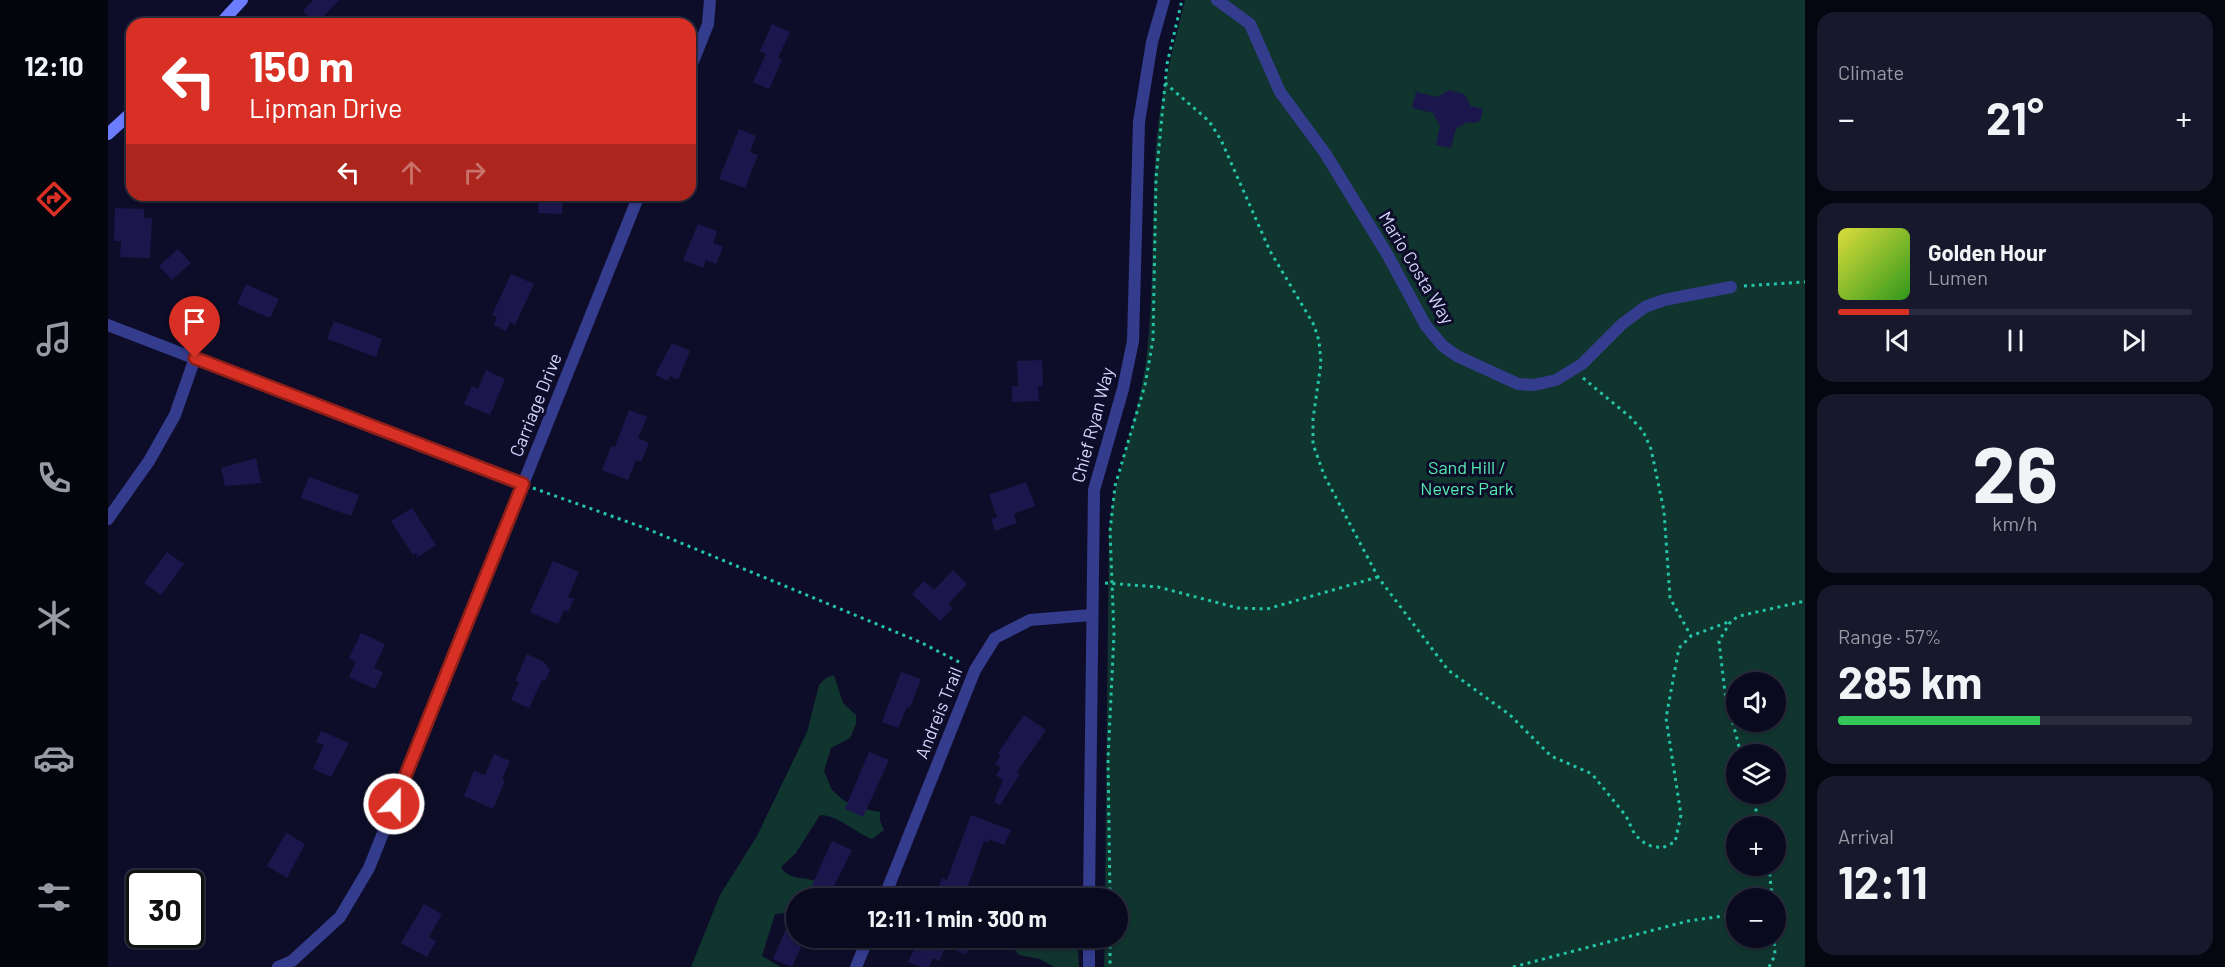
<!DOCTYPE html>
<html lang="en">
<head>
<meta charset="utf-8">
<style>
  :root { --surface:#0a0a1f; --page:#18182c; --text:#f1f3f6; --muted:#999aa4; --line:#2a2b3d; --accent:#d93025 }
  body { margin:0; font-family:Barlow,sans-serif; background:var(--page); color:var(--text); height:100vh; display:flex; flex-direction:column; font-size:22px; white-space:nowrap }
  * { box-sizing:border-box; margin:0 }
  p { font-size:20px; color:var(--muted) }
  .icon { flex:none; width:33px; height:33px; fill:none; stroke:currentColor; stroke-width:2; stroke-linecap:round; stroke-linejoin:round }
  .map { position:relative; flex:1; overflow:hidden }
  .details { display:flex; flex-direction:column; gap:12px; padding:12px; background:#060611; width:420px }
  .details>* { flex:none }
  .banner { position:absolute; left:18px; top:18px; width:570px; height:183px; border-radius:18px; box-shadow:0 2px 4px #0004,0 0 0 2px var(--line); background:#d93025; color:#fff; overflow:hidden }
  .controls { position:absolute; left:1618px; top:672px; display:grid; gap:12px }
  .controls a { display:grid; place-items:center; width:60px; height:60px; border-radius:50%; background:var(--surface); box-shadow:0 2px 4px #0004,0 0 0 2px var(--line); font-size:30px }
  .speed { position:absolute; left:18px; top:870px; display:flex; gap:12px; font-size:30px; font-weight:700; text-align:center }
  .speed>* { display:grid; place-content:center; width:78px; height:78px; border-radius:50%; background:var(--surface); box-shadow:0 2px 4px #0004,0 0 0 2px var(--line); line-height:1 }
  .speed .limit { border:3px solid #111; border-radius:9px; background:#fff; color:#111 }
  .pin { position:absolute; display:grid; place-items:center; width:51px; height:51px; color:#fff; margin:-62px -26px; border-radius:50% 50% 50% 0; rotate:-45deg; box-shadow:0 0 6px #0007 }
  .pin .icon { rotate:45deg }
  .me { position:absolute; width:66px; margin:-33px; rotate:22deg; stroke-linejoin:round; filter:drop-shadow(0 0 4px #0008) }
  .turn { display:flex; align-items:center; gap:21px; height:126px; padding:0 24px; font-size:27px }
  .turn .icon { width:78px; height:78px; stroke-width:2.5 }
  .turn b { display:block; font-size:42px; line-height:51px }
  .lanes { display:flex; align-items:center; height:57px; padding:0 24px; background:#0003; justify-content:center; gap:30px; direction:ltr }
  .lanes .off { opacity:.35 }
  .big { font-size:45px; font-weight:700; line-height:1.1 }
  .details .widget { flex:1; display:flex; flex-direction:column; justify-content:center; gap:9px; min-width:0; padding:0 21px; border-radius:18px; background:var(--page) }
  .details .dial { align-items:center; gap:0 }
  .dial b { font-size:78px; line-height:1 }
  .song { display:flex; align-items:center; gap:18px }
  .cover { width:72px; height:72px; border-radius:9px; background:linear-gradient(135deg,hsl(60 70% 55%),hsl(110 70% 35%)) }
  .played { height:6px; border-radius:3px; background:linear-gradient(90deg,var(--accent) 20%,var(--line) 20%) }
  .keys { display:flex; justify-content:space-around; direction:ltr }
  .heat { display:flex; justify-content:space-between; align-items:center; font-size:33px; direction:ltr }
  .charge { height:9px; border-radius:4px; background:linear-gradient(90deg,#34c759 57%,var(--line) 0) }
  .trip { position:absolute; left:678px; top:888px; width:342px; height:60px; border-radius:30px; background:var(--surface); box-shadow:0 2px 4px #0004,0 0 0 2px var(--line); font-weight:700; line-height:60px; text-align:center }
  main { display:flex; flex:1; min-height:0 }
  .menu { display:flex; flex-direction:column; width:108px; justify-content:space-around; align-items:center; background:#04040c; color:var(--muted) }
  .menu .icon { width:42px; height:42px }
  .menu .active { color:var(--accent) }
  .menu b { font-size:27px; color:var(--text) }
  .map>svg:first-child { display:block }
  .green { fill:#10342e; fill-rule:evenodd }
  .building { fill:#1b174c }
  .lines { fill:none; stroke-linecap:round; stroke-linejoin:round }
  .path { stroke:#23c5a6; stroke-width:3; stroke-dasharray:3 4.5; stroke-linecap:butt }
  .street { stroke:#343c8d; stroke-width:12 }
  .secondary { stroke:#6c7cff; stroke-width:12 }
  .route-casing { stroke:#8d1f18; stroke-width:15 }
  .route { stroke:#d93025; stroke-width:10 }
  .labels { text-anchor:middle; stroke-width:6; stroke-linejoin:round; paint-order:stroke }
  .street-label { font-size:18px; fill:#d5d6ff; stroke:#0e0d29 }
  .park-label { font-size:18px; fill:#55ebb2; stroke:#0e0d29 }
</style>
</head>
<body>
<main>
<nav class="menu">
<b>12:10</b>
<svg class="icon active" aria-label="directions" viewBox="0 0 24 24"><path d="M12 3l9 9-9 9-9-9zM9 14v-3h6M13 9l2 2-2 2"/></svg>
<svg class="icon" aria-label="music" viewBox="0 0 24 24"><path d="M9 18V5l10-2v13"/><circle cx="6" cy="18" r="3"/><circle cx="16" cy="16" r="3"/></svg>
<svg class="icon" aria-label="phone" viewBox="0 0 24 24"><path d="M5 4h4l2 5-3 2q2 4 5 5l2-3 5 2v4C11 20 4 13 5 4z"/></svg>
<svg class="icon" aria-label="climate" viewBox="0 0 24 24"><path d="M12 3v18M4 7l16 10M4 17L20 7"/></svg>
<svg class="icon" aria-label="car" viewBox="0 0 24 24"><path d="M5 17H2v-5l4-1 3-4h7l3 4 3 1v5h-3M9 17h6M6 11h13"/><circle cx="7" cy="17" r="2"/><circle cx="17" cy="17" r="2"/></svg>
<svg class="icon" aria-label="filters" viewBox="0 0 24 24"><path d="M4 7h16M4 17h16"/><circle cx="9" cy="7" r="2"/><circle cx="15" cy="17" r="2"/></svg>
</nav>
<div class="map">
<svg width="1697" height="967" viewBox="0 0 1697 967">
  <rect width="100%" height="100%" fill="#0e0d29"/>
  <g class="green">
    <path d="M1077,0H1697V967H996L997,938H1010V898H997L1001,529C1007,469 1033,413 1039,352C1047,279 1043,206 1049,134C1054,88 1066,44 1077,0ZM1629,682H1668V722H1629ZM1629,754H1668V794H1629ZM1629,826H1668V866H1629ZM1629,898H1668V938H1629Z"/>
    <path d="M726,675L735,703L748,715V724L742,738L723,748L716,771L724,790L735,800L750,808L772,812V821L776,830L764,839C746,832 732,816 712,815L688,853L673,867C680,880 696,877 708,881C720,886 734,891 744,898H688V917L675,913L667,914L654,956L673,967H583L612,895L649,836L699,732L711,685L718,678Z"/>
    <path d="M910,938C929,937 957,933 970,950L971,967H946L932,959L911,955L905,948Z"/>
  </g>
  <g class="building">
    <polygon points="205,0 231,0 208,24 195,11"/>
    <polygon points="664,24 682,32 670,58 674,60 661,89 645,82 658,54 652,51"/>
    <polygon points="1341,90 1356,94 1363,106 1375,109 1372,121 1367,123 1360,122 1348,128 1343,148 1328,145 1332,126 1325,113 1304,108 1308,92 1329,97"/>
    <polygon points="631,129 648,136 642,152 650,155 637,188 611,179"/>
    <polygon points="431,195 455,195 454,214 430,213"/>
    <polygon points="7,208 36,209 36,218 44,218 42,258 12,257 13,241 6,241"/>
    <polygon points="590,224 609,231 605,243 615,247 608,264 598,260 595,268 575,260"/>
    <polygon points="70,249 83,263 64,280 51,266"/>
    <polygon points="403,274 426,284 407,325 402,322 398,331 386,325 389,317 384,315"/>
    <polygon points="138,284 171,299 162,318 129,304"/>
    <polygon points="226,321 274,339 268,357 219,339"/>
    <polygon points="564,343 582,351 570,380 562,376 560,381 547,375"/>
    <polygon points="934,360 935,386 930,386 931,401 904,402 904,386 910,386 909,361"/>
    <polygon points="378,370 397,379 382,415 356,404 364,386 370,389"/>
    <polygon points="521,410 539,417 530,438 541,443 533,462 528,460 520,480 494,470 503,446 507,447"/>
    <polygon points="148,458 153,483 117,486 113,468"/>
    <polygon points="201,477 251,495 243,516 193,498"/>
    <polygon points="918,482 927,506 906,514 909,523 887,531 883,519 889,517 881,495"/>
    <polygon points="304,508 328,545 310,557 308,553 305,555 283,521"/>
    <polygon points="59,552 76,564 53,595 36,583"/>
    <polygon points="445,561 471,572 460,597 466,599 460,612 456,610 450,624 422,612"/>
    <polygon points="845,570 859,584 840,604 845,608 832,621 804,594 816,581 826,590"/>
    <polygon points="253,633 277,644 266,668 275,672 267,689 241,677 248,662 241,658"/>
    <polygon points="419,654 436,662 442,670 437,681 434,680 421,708 403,700 411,682 407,681"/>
    <polygon points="793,672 813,679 802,708 799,707 790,728 774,722"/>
    <polygon points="916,715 938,730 909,772 912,774 892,805 886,802 895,780 888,775 893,768 887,764 893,755 890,753"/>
    <polygon points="213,731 241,743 223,777 205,769 216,745 208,742"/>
    <polygon points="761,752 781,760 755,817 737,809"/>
    <polygon points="386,754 402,761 394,779 397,781 385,809 356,796 366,771 377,775"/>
    <polygon points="863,815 903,830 896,845 881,839 880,843 876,841 859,888 884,898 827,898 834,878 839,880"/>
    <polygon points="178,833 197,844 179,878 159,866"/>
    <polygon points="724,841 744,850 722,894 704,885"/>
    <polygon points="316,904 334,914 321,937 328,941 319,957 293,943"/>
    <polygon points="678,929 688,934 688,938 697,938 684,967 665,959"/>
    <polygon points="816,938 866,938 858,955 838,946 831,961 825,958 821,967 813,967 800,962 808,945 812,947"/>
  </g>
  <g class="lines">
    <g class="path">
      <polyline points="1057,83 1101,121 1113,140 1162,251 1206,325 1211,341 1213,363 1205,419 1205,444 1216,475 1270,577 1340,670 1402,715 1443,756 1484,774 1518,816 1527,835 1539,845 1554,848 1567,842 1573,815 1558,718 1571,648 1583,636 1623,621"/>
      <polyline points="1636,286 1697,282"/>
      <polyline points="1475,378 1522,417 1535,431 1543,449 1556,511 1562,598 1583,636"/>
      <polyline points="425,488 537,528 812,642 855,664"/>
      <polyline points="997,583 1050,587 1130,608 1159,609 1270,577"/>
      <polyline points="1633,754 1617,693 1611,641 1623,621 1631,616 1697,601"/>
      <polyline points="1644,794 1652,826"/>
      <polyline points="1661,866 1664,898"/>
      <polyline points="1002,898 1000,759 1006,634 1002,531 1007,486 1037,385 1045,340 1048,178 1059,64 1074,0"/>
      <polyline points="1002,938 1002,967"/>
      <polyline points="1405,967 1580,921 1629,914"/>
      <polyline points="1661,967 1667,955 1666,938"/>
    </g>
    <g class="street">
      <polyline points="1109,0 1142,24 1172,92 1217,153 1279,254 1318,326 1335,346 1349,356 1410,384 1426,385 1448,380 1474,364 1514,324 1537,307 1556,300 1623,287"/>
      <polyline points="582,69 600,24 602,0"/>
      <polyline points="0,325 415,485"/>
      <polyline points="0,519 41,461 67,415 87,358"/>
      <polyline points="776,898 867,670 887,638 922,620 983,615"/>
      <polyline points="981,898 986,490 1015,389 1025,341 1031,122 1044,42 1056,0"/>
      <polyline points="170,967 184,961 232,917 261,868 531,195"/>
      <polyline points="748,967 760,938"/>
      <polyline points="981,967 981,938"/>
    </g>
    <g class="secondary">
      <polyline points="112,24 134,0"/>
      <polyline points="0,134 24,112"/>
    </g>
  </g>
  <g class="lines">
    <g class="route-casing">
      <polyline id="route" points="87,358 415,484 286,804"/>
    </g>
    <use href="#route" class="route"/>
  </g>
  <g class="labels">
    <g class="street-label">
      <text transform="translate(1308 268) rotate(59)" y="6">Mario Costa Way</text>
      <text transform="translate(428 405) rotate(-68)" y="6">Carriage Drive</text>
      <text transform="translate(985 425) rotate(-75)" y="6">Chief Ryan Way</text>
      <text transform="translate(831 713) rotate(-68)" y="6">Andreis Trail</text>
    </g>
    <g class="park-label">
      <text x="1359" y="474">Sand Hill /<tspan x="1359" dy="21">Nevers Park</tspan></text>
    </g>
  </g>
</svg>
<div class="controls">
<a><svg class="icon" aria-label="sound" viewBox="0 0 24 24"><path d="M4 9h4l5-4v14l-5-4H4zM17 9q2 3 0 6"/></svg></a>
<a><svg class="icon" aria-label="layers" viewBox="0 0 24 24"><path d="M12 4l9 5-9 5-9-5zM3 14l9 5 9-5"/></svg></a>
<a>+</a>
<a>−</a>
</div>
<div class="speed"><div class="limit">30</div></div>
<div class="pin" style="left:87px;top:358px;background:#d93025"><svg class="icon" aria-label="arrive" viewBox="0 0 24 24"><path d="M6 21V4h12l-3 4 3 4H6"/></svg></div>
<svg class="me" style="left:286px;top:804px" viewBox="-20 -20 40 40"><circle r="17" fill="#d93025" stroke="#fff" stroke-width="3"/><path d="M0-11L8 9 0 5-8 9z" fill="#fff"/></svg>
<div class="trip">12:11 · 1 min · 300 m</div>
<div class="banner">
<div class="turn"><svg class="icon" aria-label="left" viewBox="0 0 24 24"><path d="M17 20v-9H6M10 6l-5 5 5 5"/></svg><div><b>150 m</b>Lipman Drive</div></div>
<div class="lanes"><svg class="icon" aria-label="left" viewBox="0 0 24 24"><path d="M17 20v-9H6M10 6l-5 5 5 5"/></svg><svg class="icon off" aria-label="ahead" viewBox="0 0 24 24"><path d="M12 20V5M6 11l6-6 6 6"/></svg><svg class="icon off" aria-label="right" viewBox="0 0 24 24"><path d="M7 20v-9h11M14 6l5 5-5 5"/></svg></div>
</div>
</div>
<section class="details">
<div class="widget"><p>Climate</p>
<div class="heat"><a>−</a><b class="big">21°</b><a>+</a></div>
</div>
<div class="widget">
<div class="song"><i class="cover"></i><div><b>Golden Hour</b><p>Lumen</p></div></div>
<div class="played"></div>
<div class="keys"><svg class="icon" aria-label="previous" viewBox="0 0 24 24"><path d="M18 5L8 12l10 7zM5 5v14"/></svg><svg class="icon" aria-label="pause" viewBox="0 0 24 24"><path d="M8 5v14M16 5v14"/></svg><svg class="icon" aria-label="next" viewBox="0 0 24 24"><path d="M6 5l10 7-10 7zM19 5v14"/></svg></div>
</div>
<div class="widget dial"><b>26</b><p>km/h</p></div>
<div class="widget"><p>Range · 57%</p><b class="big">285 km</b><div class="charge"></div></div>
<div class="widget"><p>Arrival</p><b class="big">12:11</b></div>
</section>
</main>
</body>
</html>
